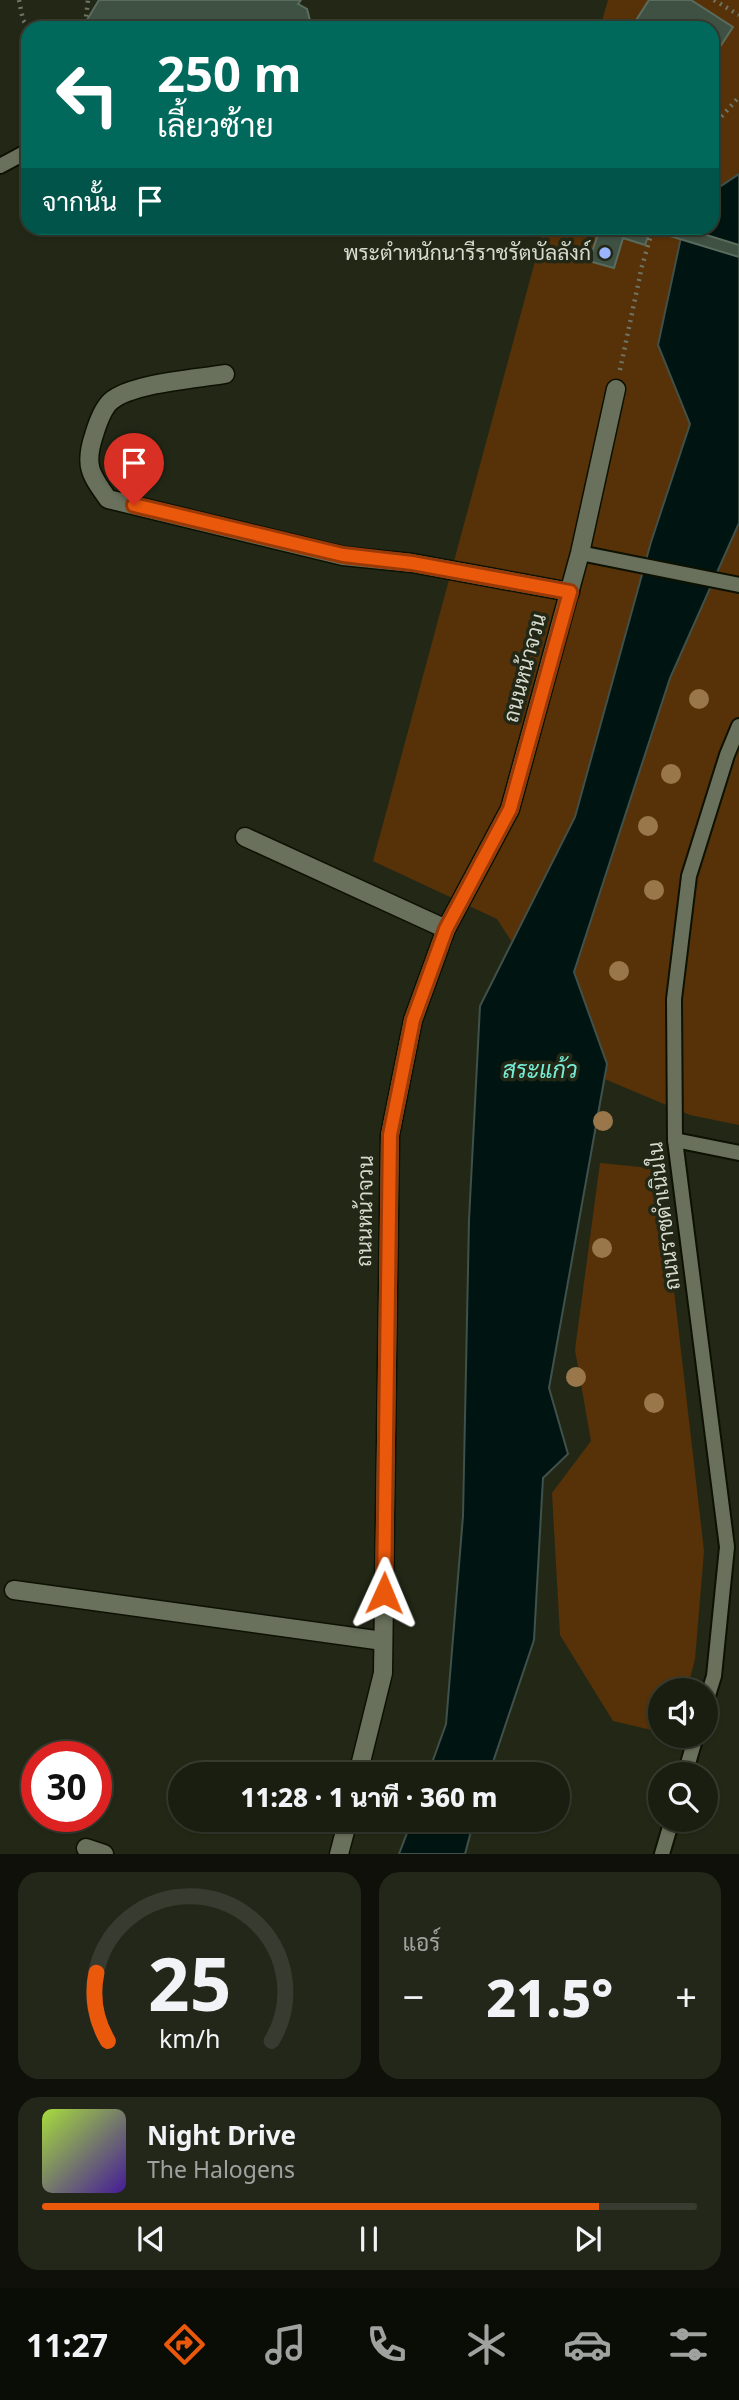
<!DOCTYPE html>
<html lang="th">
<head>
<meta charset="utf-8">
<style>
  :root { --surface:#1a1e10; --page:#232719; --text:#f1f3f6; --muted:#9fa29f; --line:#383c30; --accent:#ea580c }
  body { margin:0; font-family:"Noto Sans",Sarabun,sans-serif; background:var(--page); color:var(--text); height:100vh; display:flex; flex-direction:column; font-size:26px; white-space:nowrap }
  * { box-sizing:border-box; margin:0 }
  p { font-size:23px; color:var(--muted) }
  .icon { flex:none; width:38px; height:38px; fill:none; stroke:currentColor; stroke-width:2; stroke-linecap:round; stroke-linejoin:round }
  .map { position:relative; height:1854px; overflow:hidden }
  .side { display:flex; flex-direction:column; gap:18px; padding:18px; background:#0e1009; flex:1 }
  .side>* { flex:none }
  .banner { position:absolute; left:21px; top:21px; width:698px; height:214px; border-radius:21px; box-shadow:0 2px 5px #0004,0 0 0 2px var(--line); background:#00695c; color:#fff; overflow:hidden }
  .buttons { position:absolute; left:648px; top:1678px; display:grid; gap:14px }
  .buttons a { display:grid; place-items:center; width:70px; height:70px; border-radius:50%; background:var(--surface); box-shadow:0 2px 5px #0004,0 0 0 2px var(--line); font-size:35px }
  .speed { position:absolute; left:21px; top:1741px; display:flex; gap:14px; font-size:35px; font-weight:700; text-align:center }
  .speed>* { display:grid; place-content:center; width:91px; height:91px; border-radius:50%; background:var(--surface); box-shadow:0 2px 5px #0004,0 0 0 2px var(--line); line-height:1 }
  .speed .limit { border:10px solid #d22; background:#fff; color:#111 }
  .pin { position:absolute; display:grid; place-items:center; width:60px; height:60px; color:#fff; margin:-72px -30px; border-radius:50% 50% 50% 0; rotate:-45deg; box-shadow:0 0 7px #0007 }
  .pin .icon { rotate:45deg }
  .me { position:absolute; width:77px; margin:-38px; rotate:1deg; stroke-linejoin:round; filter:drop-shadow(0 0 5px #0008) }
  .turn { display:flex; align-items:center; gap:24px; height:147px; padding:0 21px; font-size:32px }
  .turn .icon { width:91px; height:91px; stroke-width:2.5 }
  .turn b { display:block; font-size:49px; line-height:60px }
  .then { display:flex; align-items:center; height:66px; padding:0 21px; background:#0003; gap:14px; font-size:26px }
  .big { font-size:52px; font-weight:800; line-height:1.1 }
  .side .widget { flex:1; display:flex; flex-direction:column; justify-content:center; gap:10px; min-width:0; padding:0 24px; border-radius:21px; background:var(--page) }
  .side .dial { align-items:center; gap:0 }
  .dial svg { height:182px; overflow:visible; fill:none; stroke:var(--line); stroke-width:7; stroke-linecap:round; text-anchor:middle }
  .dial text { fill:var(--text); stroke:none }
  .song { display:flex; align-items:center; gap:21px }
  .cover { width:84px; height:84px; border-radius:10px; background:linear-gradient(135deg,hsl(80 70% 55%),hsl(260 70% 35%)) }
  .played { height:7px; border-radius:4px; background:linear-gradient(90deg,var(--accent) 85%,var(--line) 85%) }
  .keys { display:flex; justify-content:space-around; direction:ltr }
  .heat { display:flex; justify-content:space-between; align-items:center; font-size:38px; direction:ltr }
  .side .tiles { flex:1; display:grid; gap:18px; grid-template-columns:1fr 1fr }
  .widget:last-child { grid-column:span 2 }
  .trip { position:absolute; left:168px; top:1762px; width:402px; height:70px; border-radius:35px; background:var(--surface); box-shadow:0 2px 5px #0004,0 0 0 2px var(--line); font-weight:800; line-height:70px; text-align:center }
  .menu { display:flex; height:112px; justify-content:space-around; align-items:center; background:#0a0c06; color:var(--muted) }
  .menu .icon { width:49px; height:49px }
  .menu .on { color:var(--accent) }
  .menu b { font-size:32px; color:var(--text) }
  .map>svg:first-child { display:block }
  .green { fill:#573208 }
  .water { fill:#001511; stroke:#40504a; stroke-width:2 }
  .building { fill:#3f5143; stroke:#596c5d; stroke-width:2 }
  .lines { fill:none; stroke-linecap:round; stroke-linejoin:round }
  .lane-casing { stroke:#0c1102; stroke-width:18 }
  .street-casing { stroke:#0c1102; stroke-width:21 }
  .path { stroke:#707465; stroke-width:4.5; stroke-dasharray:2 5; stroke-linecap:butt }
  .lane { stroke:#69705b; stroke-width:14 }
  .street { stroke:#69705b; stroke-width:18 }
  .tree { fill:#99774b }
  .route-casing { stroke:#983908; stroke-width:18 }
  .route { stroke:#ea580c; stroke-width:12 }
  .poi-dot { fill:#9ab5fd; stroke:#232816; stroke-width:2.5 }
  .labels { text-anchor:middle; stroke-width:7; stroke-linejoin:round; paint-order:stroke }
  .poi-label { font-size:21px; fill:#d7dbcf; stroke:#232816; text-anchor:end }
  .street-label { font-size:21px; fill:#d7dbcf; stroke:#232816 }
  .water-label { font-size:23px; font-style:italic; fill:#75ebd6; stroke:#232816 }
</style>
</head>
<body>
<div class="map">
<svg width="739" height="1854" viewBox="0 0 739 1854">
  <rect width="100%" height="100%" fill="#232816"/>
  <g class="green">
    <polygon points="608,0 739,0 739,1125 690,1115 600,1077 497,919 373,861 544,228 712,228 712,28 600,28"/>
    <polygon points="600,1163 660,1169 704,1551 695,1659 687,1690 660,1690 660,1732 613,1721 560,1635 552,1493 591,1441 575,1350"/>
  </g>
  <g class="water">
    <polygon points="739,174 739,523 670,678 574,972 607,1064 549,1388 568,1454 543,1478 534,1640 489,1774 428,1774 446,1724 463,1516 469,1220 480,1006 575,817 651,542 690,424 658,345 683,228 712,228 712,192"/>
    <polygon points="412,1820 474,1820 465,1854 399,1854"/>
  </g>
  <g class="building">
    <polygon points="99,0 301,0 298,4 307,9 312,28 82,28"/>
    <polygon points="649,0 691,0 733,27 712,59 712,28 631,28"/>
    <polygon points="583,228 651,228 645,245 623,238 614,268 589,261 598,234"/>
    <polygon points="651,228 684,228 739,245 739,257 650,230"/>
  </g>
  <g class="lines">
    <g class="lane-casing">
      <g id="lane">
        <polyline points="0,166 28,151"/>
        <polyline points="580,553 739,585"/>
        <polyline points="675,1140 739,1153"/>
        <polyline points="705,1705 714,1676 727,1547 675,1140 674,999 689,876 727,755 739,726"/>
        <polyline points="685,1774 696,1736"/>
        <polyline points="662,1854 672,1820"/>
      </g>
    </g>
    <g class="street-casing">
      <g id="street">
        <path d="M225,374C196,379 132,383 111,401C103,408 97,425 94,435C84,465 90,474 108,499L343,556L412,563L570,592"/>
        <polyline points="245,837 446,929"/>
        <polyline points="14,1590 383,1641"/>
        <polyline points="358,1774 383,1673 390,1135 413,1020 446,929 510,809 580,553 616,389"/>
        <polyline points="86,1848 104,1854"/>
        <polyline points="339,1854 348,1820"/>
      </g>
    </g>
    <g class="path">
      <polyline points="19,0 23,20 29,28"/>
      <polyline points="714,0 739,15"/>
      <polyline points="78,28 86,17 88,0"/>
      <polyline points="712,127 739,97"/>
      <polyline points="620,370 642,266 653,228"/>
    </g>
    <use href="#lane" class="lane"/>
    <use href="#street" class="street"/>
  </g>
  <g class="tree">
    <circle cx="699" cy="699" r="10"/>
    <circle cx="671" cy="774" r="10"/>
    <circle cx="648" cy="826" r="10"/>
    <circle cx="654" cy="890" r="10"/>
    <circle cx="619" cy="971" r="10"/>
    <circle cx="603" cy="1121" r="10"/>
    <circle cx="602" cy="1248" r="10"/>
    <circle cx="576" cy="1377" r="10"/>
    <circle cx="654" cy="1403" r="10"/>
  </g>
  <g class="lines">
    <g class="route-casing">
      <polyline id="route" points="134,505 343,555 412,563 570,592 510,809 446,929 413,1020 390,1135 384,1593"/>
    </g>
    <use href="#route" class="route"/>
  </g>
  <circle class="poi-dot" cx="605" cy="253" r="7"/>
  <g class="labels">
    <g class="poi-label">
      <text x="591" y="260">พระตำหนักนารีราชรัตบัลลังก์</text>
    </g>
    <g class="street-label">
      <text transform="translate(525 668) rotate(-75)" y="7">ถนนหน้าจวน</text>
      <text transform="translate(365 1211) rotate(-89)" y="7">ถนนหน้าจวน</text>
      <text transform="translate(664 1216) rotate(-97)" y="7">ถนนราชดำเนินใน</text>
    </g>
    <g class="water-label">
      <text x="540" y="1078">สระแก้ว</text>
    </g>
  </g>
</svg>
<div class="buttons">
<a><svg class="icon" aria-label="sound" viewBox="0 0 24 24"><path d="M4 9h4l5-4v14l-5-4H4zM17 9q2 3 0 6"/></svg></a>
<a><svg class="icon" aria-label="search" viewBox="0 0 24 24"><circle cx="10" cy="10" r="6"/><path d="M15 15l6 6"/></svg></a>
</div>
<div class="speed"><div class="limit">30</div></div>
<div class="pin" style="left:134px;top:505px;background:#d93025"><svg class="icon" aria-label="arrive" viewBox="0 0 24 24"><path d="M6 21V4h12l-3 4 3 4H6"/></svg></div>
<svg class="me" style="left:384px;top:1593px" viewBox="-20 -20 40 40"><path d="M0-17L14 15 0 8-14 15z" fill="#ea580c" stroke="#fff" stroke-width="4"/></svg>
<div class="trip">11:28 · 1 นาที · 360 m</div>
<div class="banner">
<div class="turn"><svg class="icon" aria-label="left" viewBox="0 0 24 24"><path d="M17 20v-9H6M10 6l-5 5 5 5"/></svg><div><b>250 m</b>เลี้ยวซ้าย</div></div>
<div class="then">จากนั้น<svg class="icon" aria-label="arrive" viewBox="0 0 24 24"><path d="M6 21V4h12l-3 4 3 4H6"/></svg></div>
</div>
</div>
<section class="side">
<div class="tiles">
<div class="widget dial"><svg viewBox="0 0 100 80">
<path d="M14 69A42 42 0 1 1 86 69"/>
<path d="M14 69A42 42 0 0 1 9 39" stroke="#ea580c"/>
<text x="50" y="56" font-size="32" font-weight="700">25</text>
<text x="50" y="72" font-size="11">km/h</text>
</svg></div>
<div class="widget"><p>แอร์</p>
<div class="heat"><a>−</a><b class="big">21.5°</b><a>+</a></div>
</div>
<div class="widget">
<div class="song"><i class="cover"></i><div><b>Night Drive</b><p>The Halogens</p></div></div>
<div class="played"></div>
<div class="keys"><svg class="icon" aria-label="previous" viewBox="0 0 24 24"><path d="M18 5L8 12l10 7zM5 5v14"/></svg><svg class="icon" aria-label="pause" viewBox="0 0 24 24"><path d="M8 5v14M16 5v14"/></svg><svg class="icon" aria-label="next" viewBox="0 0 24 24"><path d="M6 5l10 7-10 7zM19 5v14"/></svg></div>
</div>
</div>
</section>
<nav class="menu">
<b>11:27</b>
<svg class="icon on" aria-label="directions" viewBox="0 0 24 24"><path d="M12 3l9 9-9 9-9-9zM9 14v-3h6M13 9l2 2-2 2"/></svg>
<svg class="icon" aria-label="music" viewBox="0 0 24 24"><path d="M9 18V5l10-2v13"/><circle cx="6" cy="18" r="3"/><circle cx="16" cy="16" r="3"/></svg>
<svg class="icon" aria-label="phone" viewBox="0 0 24 24"><path d="M5 4h4l2 5-3 2q2 4 5 5l2-3 5 2v4C11 20 4 13 5 4z"/></svg>
<svg class="icon" aria-label="climate" viewBox="0 0 24 24"><path d="M12 3v18M4 7l16 10M4 17L20 7"/></svg>
<svg class="icon" aria-label="car" viewBox="0 0 24 24"><path d="M5 17H2v-5l4-1 3-4h7l3 4 3 1v5h-3M9 17h6M6 11h13"/><circle cx="7" cy="17" r="2"/><circle cx="17" cy="17" r="2"/></svg>
<svg class="icon" aria-label="filters" viewBox="0 0 24 24"><path d="M4 7h16M4 17h16"/><circle cx="9" cy="7" r="2"/><circle cx="15" cy="17" r="2"/></svg>
</nav>
</body>
</html>
